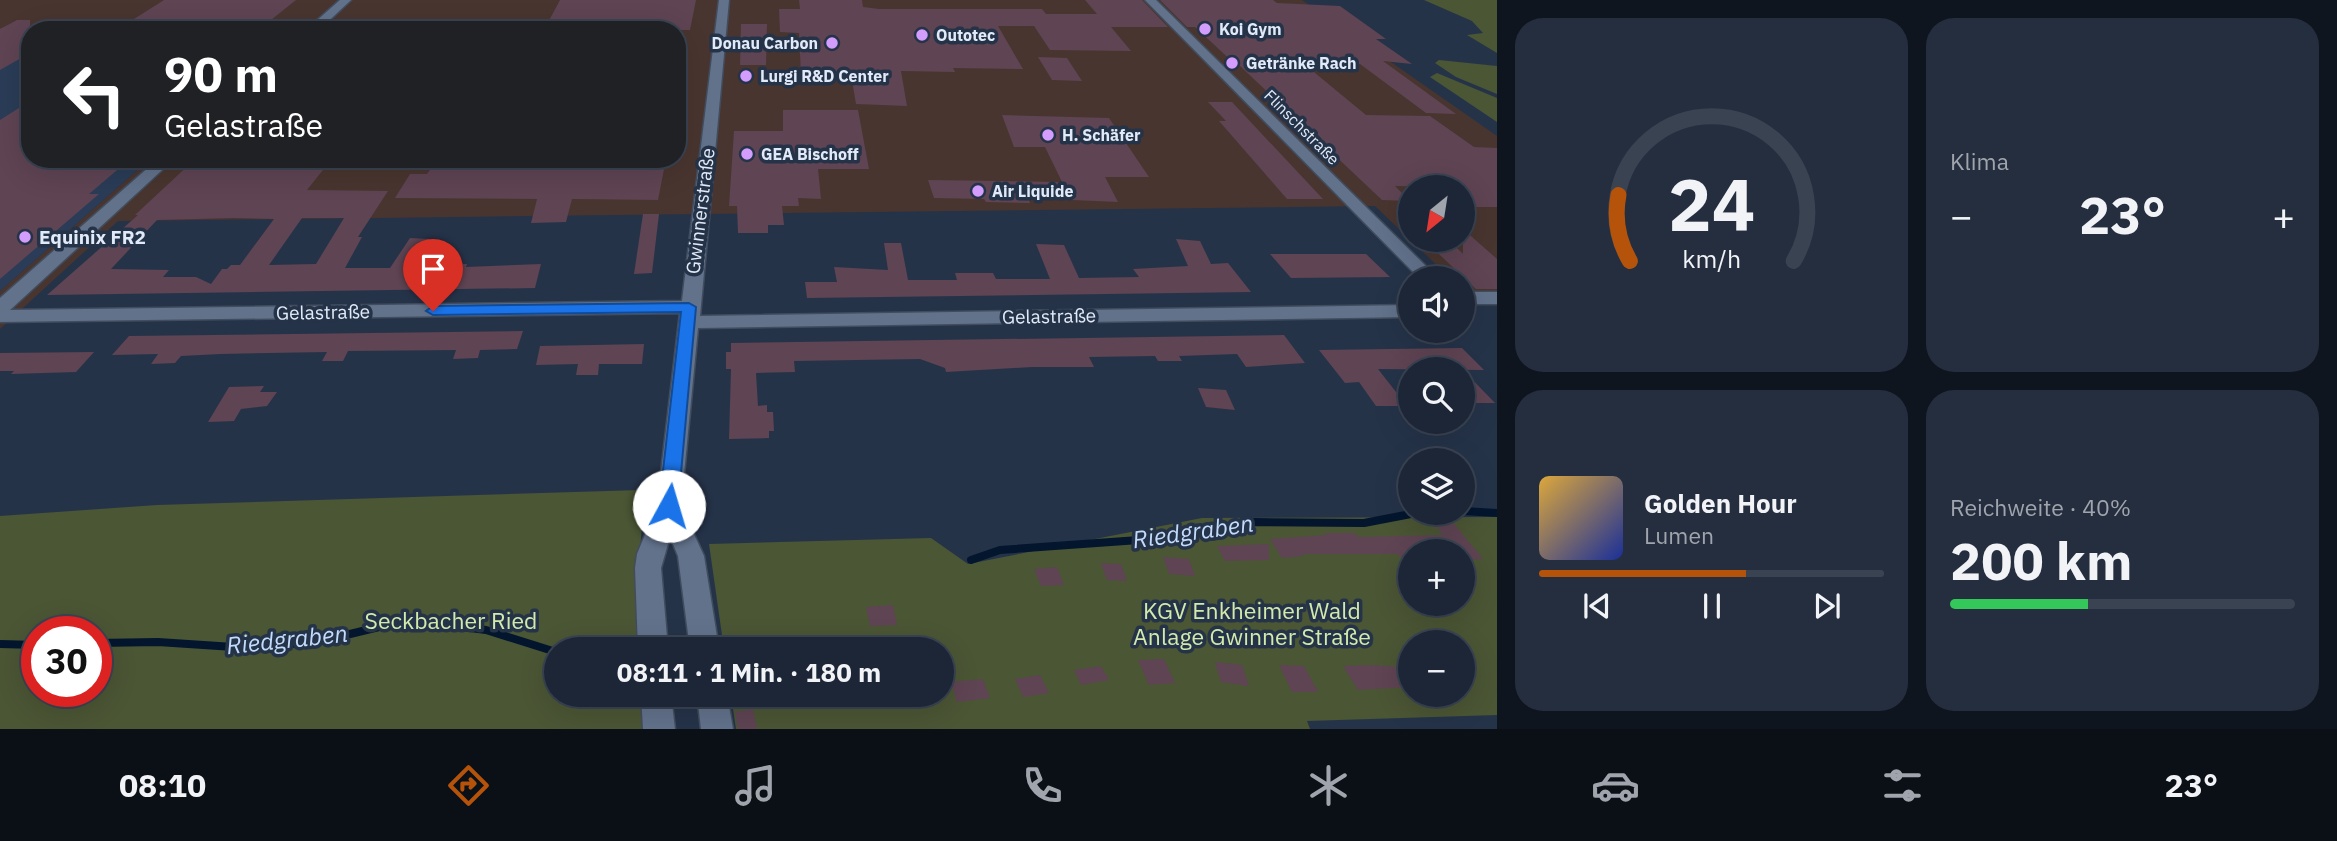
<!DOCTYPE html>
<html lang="de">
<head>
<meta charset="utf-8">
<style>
  :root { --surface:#1c2637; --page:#252e3f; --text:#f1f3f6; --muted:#a0a5ad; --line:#3a4352; --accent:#b45309 }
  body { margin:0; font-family:"IBM Plex Sans",sans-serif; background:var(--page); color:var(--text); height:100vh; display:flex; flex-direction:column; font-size:26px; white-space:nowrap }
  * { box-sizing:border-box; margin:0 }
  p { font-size:23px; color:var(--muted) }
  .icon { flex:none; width:38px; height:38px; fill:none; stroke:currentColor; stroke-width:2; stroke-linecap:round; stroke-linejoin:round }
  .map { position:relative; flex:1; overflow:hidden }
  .details { display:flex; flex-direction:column; gap:18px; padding:18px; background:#0f151e; width:840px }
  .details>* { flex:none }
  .hud { position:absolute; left:21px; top:21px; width:665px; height:147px; border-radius:28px; box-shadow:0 7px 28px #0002,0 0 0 2px var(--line); background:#202124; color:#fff; overflow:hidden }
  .needle { width:46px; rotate:210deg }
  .fabs { position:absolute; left:1398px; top:175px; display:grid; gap:14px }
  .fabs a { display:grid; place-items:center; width:77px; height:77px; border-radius:50%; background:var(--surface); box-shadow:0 7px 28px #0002,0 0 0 2px var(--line); font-size:35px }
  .speed { position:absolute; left:21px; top:616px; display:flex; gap:14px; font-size:35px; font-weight:700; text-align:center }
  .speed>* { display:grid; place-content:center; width:91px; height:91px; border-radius:50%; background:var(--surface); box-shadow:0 7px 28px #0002,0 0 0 2px var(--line); line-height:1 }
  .speed .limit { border:10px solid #d22; background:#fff; color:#111 }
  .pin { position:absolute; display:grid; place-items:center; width:60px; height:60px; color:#fff; margin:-72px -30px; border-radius:50% 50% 50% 0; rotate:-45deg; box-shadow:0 0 7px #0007 }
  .pin .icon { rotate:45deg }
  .me { position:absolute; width:77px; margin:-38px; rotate:6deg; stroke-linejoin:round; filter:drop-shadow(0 0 5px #0008) }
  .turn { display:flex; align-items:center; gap:24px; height:147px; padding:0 28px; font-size:32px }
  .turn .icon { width:91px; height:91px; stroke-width:2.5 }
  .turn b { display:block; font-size:49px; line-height:60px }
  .big { font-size:52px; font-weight:700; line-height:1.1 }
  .details .tile { flex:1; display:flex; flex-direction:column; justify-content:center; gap:10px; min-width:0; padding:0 24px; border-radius:28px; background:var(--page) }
  .details .dial { align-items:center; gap:0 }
  .dial svg { height:182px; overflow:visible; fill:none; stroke:var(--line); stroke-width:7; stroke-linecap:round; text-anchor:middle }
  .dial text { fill:var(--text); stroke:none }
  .song { display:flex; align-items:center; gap:21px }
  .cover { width:84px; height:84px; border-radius:10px; background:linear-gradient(135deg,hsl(40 70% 55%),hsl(230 70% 35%)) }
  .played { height:7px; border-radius:4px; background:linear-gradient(90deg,var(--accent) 60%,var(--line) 60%) }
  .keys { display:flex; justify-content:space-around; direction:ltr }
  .heat { display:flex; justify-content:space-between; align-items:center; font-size:38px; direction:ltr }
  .charge { height:10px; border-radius:5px; background:linear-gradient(90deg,#34c759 40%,var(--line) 0) }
  .details .tiles { flex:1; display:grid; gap:18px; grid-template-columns:repeat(2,1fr) }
  .trip { position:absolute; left:544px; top:637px; width:410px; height:70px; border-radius:35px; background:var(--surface); box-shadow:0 7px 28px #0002,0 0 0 2px var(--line); font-weight:700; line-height:70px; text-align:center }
  .tab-bar { display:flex; height:112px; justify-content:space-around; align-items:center; background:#0b0f16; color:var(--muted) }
  .tab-bar .icon { width:49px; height:49px }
  .tab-bar .selected { color:var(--accent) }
  .tab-bar b { font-size:32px; color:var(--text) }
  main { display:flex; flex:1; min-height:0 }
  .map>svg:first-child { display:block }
  .commercial { fill:#49352f; fill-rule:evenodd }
  .built { fill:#2a3c57 }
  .green { fill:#4b5635; fill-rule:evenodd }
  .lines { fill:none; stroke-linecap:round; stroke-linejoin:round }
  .stream { stroke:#03162e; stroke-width:8 }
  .building { fill:#5f4453; fill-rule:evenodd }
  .minor-casing { stroke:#414d5e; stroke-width:3 }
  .minor { fill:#62728b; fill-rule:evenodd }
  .route { fill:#1a73e8; stroke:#114b97; stroke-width:2 }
  .poi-dot { fill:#d29dfd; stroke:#253349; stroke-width:2.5 }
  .labels { text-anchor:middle; stroke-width:7; stroke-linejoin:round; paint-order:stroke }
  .far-poi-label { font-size:16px; font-weight:bold; fill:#e1eaf8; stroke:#253349; text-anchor:start }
  .far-street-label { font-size:16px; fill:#e1eaf8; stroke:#253349 }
  .street-label { font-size:19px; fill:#e1eaf8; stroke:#253349 }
  .poi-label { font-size:19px; font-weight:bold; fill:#e1eaf8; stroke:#253349; text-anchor:start }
  .near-park-label { font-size:23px; fill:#d3eaac; stroke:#253349 }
  .near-water-label { font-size:24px; font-style:italic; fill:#c3dcfb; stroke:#253349 }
</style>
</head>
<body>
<main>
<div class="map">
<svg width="1497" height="729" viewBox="0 0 1497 729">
  <rect width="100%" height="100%" fill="#253349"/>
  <path class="commercial" d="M0,0H1302L1497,136V291H1463V278H1450L1375,206L118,221L0,329V291L150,159H677V30H30L0,53ZM1410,187H1463V240H1410Z"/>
  <polygon class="built" points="0,53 30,53 30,159 150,159 0,291"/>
  <g class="green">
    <polygon points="1424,0 1497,0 1497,53 1467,35 1483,33 1472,21"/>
    <polygon points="1439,60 1497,66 1497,94 1456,77 1435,63"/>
    <polygon points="1437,73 1497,98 1497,122 1430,77"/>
    <path d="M641,490V494H644L639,568L645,649H556V695H648L651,729H0V516L157,505ZM37,632H96V691H37Z"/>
    <path d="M1497,517V715L1307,721L1310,729H736L731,695H942V649H724L709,544L931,538L968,564L1202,518ZM1410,551H1463V604H1410ZM1410,642H1463V695H1410Z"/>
  </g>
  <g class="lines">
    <g class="stream">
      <polyline points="1463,511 1497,513"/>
      <polyline points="971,560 1000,550 1153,539 1255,522 1364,523 1416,513"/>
      <polyline points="96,643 158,642 249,648 321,641 408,620 486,630 556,652"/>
      <polyline points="0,644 37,645"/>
    </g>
  </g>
  <g class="building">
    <polygon points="164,0 296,0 271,20 134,19"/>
    <polygon points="560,0 696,0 690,30 544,30"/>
    <polygon points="799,0 862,0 863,7 879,9 1042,9 1046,14 1097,14 1085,0 1142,0 1168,27 1111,27 1131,51 1050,50 1034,26 998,26 1023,69 953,68 955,72 901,71 907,106 856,104 851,75 801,74 799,33 780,32 779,9 800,9"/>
    <polygon points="1160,0 1273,0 1277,3 1340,6 1386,39 1376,39 1412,64 1383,61 1456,114 1426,113 1360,64 1303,63 1366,115 1430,116 1474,147 1497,148 1497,207 1463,207 1463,187 1395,186 1410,201 1382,200 1239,65 1236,65 1195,27 1187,27"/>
    <polygon points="17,20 30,20 30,53 0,70 0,29"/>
    <polygon points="741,24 767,24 766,65 740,65"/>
    <polygon points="1038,57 1067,58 1082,81 1052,80"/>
    <polygon points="30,101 30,159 130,159 89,194 99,194 0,279 0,120"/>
    <polygon points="1208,102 1232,102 1323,199 1287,199 1219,121 1226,121"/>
    <polygon points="783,110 858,110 869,169 818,169 821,199 798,198 799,206 782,206 784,225 768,225 768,233 738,233 737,206 729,206 734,131 783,131"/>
    <polygon points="1002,115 1109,118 1149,177 1105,177 1118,202 1028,198 1030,203 986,202 984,199 934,198 928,180 1062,182 1045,147 1014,147"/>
    <polygon points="438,159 666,159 658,200 572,199 566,222 531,223 537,199 395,198 410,174 427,174"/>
    <path d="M194,160L330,161L307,190L388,191L358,237H362L345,268H390L410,238L430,239L413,265L467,264L466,267L541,264L535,288L47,295L138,215H135ZM234,218L274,219L240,265H231L227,269H222L211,284L196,277H163L169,270L111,269L157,220ZM302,218H344L316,264L269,265Z"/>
    <polygon points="643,214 659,214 652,273 634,274"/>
    <polygon points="1463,229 1497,259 1497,289 1476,289 1424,240 1449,240 1463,254"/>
    <polygon points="1176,239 1200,241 1211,264 1228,263 1251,292 807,298 805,282 837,282 834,267 888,270 884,243 901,243 908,280 957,280 955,273 993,273 996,279 1050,279 1036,244 1064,245 1079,278 1139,277 1133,269 1188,266"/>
    <polygon points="1270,254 1366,254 1390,277 1291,278"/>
    <polygon points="523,331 517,349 480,350 478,358 453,359 456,350 348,351 343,361 322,361 327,352 220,354 181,356 175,363 151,364 158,354 112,355 129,336"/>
    <polygon points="1284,335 1305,363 1246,367 1237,354 1179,356 1182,361 1158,361 1155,356 1089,357 1094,367 1032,367 946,372 945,368 920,359 794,361 795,372 756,373 758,406 767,405 767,412 773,412 774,431 769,431 769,438 729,439 731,369 726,369 726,352 731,352 731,343"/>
    <polygon points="644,344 642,364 599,364 598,375 576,375 578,364 536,365 540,346"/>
    <polygon points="1462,348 1484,370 1378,369 1407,406 1376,406 1359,382 1345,383 1319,350"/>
    <polygon points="94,352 76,372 11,374 14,371 0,371 0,353"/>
    <polygon points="1463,370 1495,403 1463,403"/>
    <polygon points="264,386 260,392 277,392 267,406 241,409 234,421 208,422 229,387"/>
    <polygon points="1198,388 1226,390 1235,410 1206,407"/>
    <polygon points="1433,513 1445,513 1483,559 1463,560 1463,551 1410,551 1410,571 1398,554 1302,554 1304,556 1282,558 1270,539 1326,535 1325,533 1355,533 1358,537 1443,535 1428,516"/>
    <polygon points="1269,544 1269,560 1225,561 1217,546"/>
    <polygon points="1163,557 1189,559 1195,576 1169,574"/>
    <polygon points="1101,563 1121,564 1127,581 1107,580"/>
    <polygon points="1057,567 1064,585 1041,586 1034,569"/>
    <polygon points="893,605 897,625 870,626 866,607"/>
    <polygon points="1164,659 1175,683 1149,685 1138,660"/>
    <polygon points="1215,662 1242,665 1249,686 1221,682"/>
    <polygon points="1279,665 1304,666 1318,692 1292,692"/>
    <polygon points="1373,665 1410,668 1410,687 1358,690 1343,666"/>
    <polygon points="1101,666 1109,680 1081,685 1074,670"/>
    <polygon points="1040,675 1049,693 1023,697 1015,679"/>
    <polygon points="983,679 990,698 957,702 951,682"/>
    <polygon points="753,709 757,729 738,729 735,712"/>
  </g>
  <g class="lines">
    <g class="minor-casing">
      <g id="minor">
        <polygon points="340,0 351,0 319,30 306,30"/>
        <polygon points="719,0 729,0 700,316 1410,305 1410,317 698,328 681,506 704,556 719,649 690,649 678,556 670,537 661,568 668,649 638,649 635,568 637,554 657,506 680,313 0,322 0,298 158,159 174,159 10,310 682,301"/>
        <polygon points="1145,0 1156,0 1438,278 1419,278"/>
        <rect x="1463" y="292" width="34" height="12"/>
        <polygon points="641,695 671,695 675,729 643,729"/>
        <polygon points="697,695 727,695 733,729 701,729"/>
      </g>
    </g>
    <use href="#minor" class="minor"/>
  </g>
  <polygon class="route" points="689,303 696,307 678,506 675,511 669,514 662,511 659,506 681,312 433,315 426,311 433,306"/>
  <g class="poi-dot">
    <circle cx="1205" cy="29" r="7"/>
    <circle cx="922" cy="35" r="7"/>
    <circle cx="832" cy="43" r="7"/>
    <circle cx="1232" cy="63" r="7"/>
    <circle cx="746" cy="76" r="7"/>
    <circle cx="1048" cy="135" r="7"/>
    <circle cx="747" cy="154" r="7"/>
    <circle cx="978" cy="191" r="7"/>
    <circle cx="25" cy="237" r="7"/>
  </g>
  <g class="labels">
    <g class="far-poi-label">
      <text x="1219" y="35">Koi Gym</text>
      <text x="936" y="41">Outotec</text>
      <text x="818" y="49" text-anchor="end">Donau Carbon</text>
      <text x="1246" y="69">Getränke Rach</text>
      <text x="760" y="82">Lurgi R&amp;D Center</text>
      <text x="1062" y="141">H. Schäfer</text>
      <text x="761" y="160">GEA Bischoff</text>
      <text x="992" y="197">Air Liquide</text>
    </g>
    <g class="far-street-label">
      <text transform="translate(1302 127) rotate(45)" y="6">Flinschstraße</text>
    </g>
    <g class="street-label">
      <text transform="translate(700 211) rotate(-83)" y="7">Gwinnerstraße</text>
      <text transform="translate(323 312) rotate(-1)" y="7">Gelastraße</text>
      <text transform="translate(1049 316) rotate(-1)" y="7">Gelastraße</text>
    </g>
    <g class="poi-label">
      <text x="39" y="244">Equinix FR2</text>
    </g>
    <g class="near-park-label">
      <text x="1252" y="619">KGV Enkheimer Wald<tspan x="1252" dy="26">Anlage Gwinner Straße</tspan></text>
      <text x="451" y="629">Seckbacher Ried</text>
    </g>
    <g class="near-water-label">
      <text transform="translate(1193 532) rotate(-8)" y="8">Riedgraben</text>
      <text transform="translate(287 640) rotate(-6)" y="8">Riedgraben</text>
    </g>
  </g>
</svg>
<div class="fabs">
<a><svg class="needle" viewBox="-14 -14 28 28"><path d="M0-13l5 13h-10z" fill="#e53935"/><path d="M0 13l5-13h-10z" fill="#a0a5ad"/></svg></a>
<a><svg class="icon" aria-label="sound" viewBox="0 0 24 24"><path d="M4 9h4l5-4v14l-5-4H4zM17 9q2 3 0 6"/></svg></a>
<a><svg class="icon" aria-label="search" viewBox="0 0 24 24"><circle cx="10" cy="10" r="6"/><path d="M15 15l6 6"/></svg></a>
<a><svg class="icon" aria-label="layers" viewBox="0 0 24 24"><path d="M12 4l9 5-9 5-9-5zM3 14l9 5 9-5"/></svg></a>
<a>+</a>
<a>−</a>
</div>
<div class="speed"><div class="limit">30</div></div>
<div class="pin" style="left:433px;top:311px;background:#d93025"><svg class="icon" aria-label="arrive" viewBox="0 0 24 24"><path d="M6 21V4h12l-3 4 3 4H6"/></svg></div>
<svg class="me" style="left:669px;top:506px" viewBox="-20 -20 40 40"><circle r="19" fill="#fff"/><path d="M0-13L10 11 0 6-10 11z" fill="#1a73e8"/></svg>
<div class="trip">08:11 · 1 Min. · 180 m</div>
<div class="hud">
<div class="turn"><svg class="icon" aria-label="left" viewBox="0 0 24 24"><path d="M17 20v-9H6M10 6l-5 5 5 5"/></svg><div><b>90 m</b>Gelastraße</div></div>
</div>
</div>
<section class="details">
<div class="tiles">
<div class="tile dial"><svg viewBox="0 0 100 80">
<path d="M14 69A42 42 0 1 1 86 69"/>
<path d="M14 69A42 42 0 0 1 9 40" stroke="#b45309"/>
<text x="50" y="56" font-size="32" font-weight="700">24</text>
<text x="50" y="72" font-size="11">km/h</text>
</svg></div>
<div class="tile"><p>Klima</p>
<div class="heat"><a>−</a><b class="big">23°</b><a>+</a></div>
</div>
<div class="tile">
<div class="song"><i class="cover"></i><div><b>Golden Hour</b><p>Lumen</p></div></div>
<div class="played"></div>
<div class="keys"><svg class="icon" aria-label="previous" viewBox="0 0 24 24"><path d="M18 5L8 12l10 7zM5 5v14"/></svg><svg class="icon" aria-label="pause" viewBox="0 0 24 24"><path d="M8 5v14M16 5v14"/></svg><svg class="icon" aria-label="next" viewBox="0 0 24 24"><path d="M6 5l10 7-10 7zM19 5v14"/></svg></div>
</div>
<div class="tile"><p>Reichweite · 40%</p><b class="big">200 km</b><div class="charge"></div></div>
</div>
</section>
</main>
<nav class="tab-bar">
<b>08:10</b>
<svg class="icon selected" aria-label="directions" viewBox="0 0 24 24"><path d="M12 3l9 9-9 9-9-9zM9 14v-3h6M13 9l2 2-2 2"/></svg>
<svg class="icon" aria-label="music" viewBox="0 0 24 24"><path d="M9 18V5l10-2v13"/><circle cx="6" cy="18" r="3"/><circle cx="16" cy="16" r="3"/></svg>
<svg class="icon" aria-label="phone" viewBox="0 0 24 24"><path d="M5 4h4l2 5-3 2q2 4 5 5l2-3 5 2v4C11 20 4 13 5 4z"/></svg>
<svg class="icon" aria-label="climate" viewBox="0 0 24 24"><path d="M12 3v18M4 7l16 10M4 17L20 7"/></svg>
<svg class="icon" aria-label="car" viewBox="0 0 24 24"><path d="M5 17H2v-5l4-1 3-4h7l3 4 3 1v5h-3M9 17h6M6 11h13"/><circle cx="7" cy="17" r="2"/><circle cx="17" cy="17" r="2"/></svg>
<svg class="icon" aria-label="filters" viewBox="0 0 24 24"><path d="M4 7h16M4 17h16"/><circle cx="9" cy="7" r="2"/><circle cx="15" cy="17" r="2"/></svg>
<b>23°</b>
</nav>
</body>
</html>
